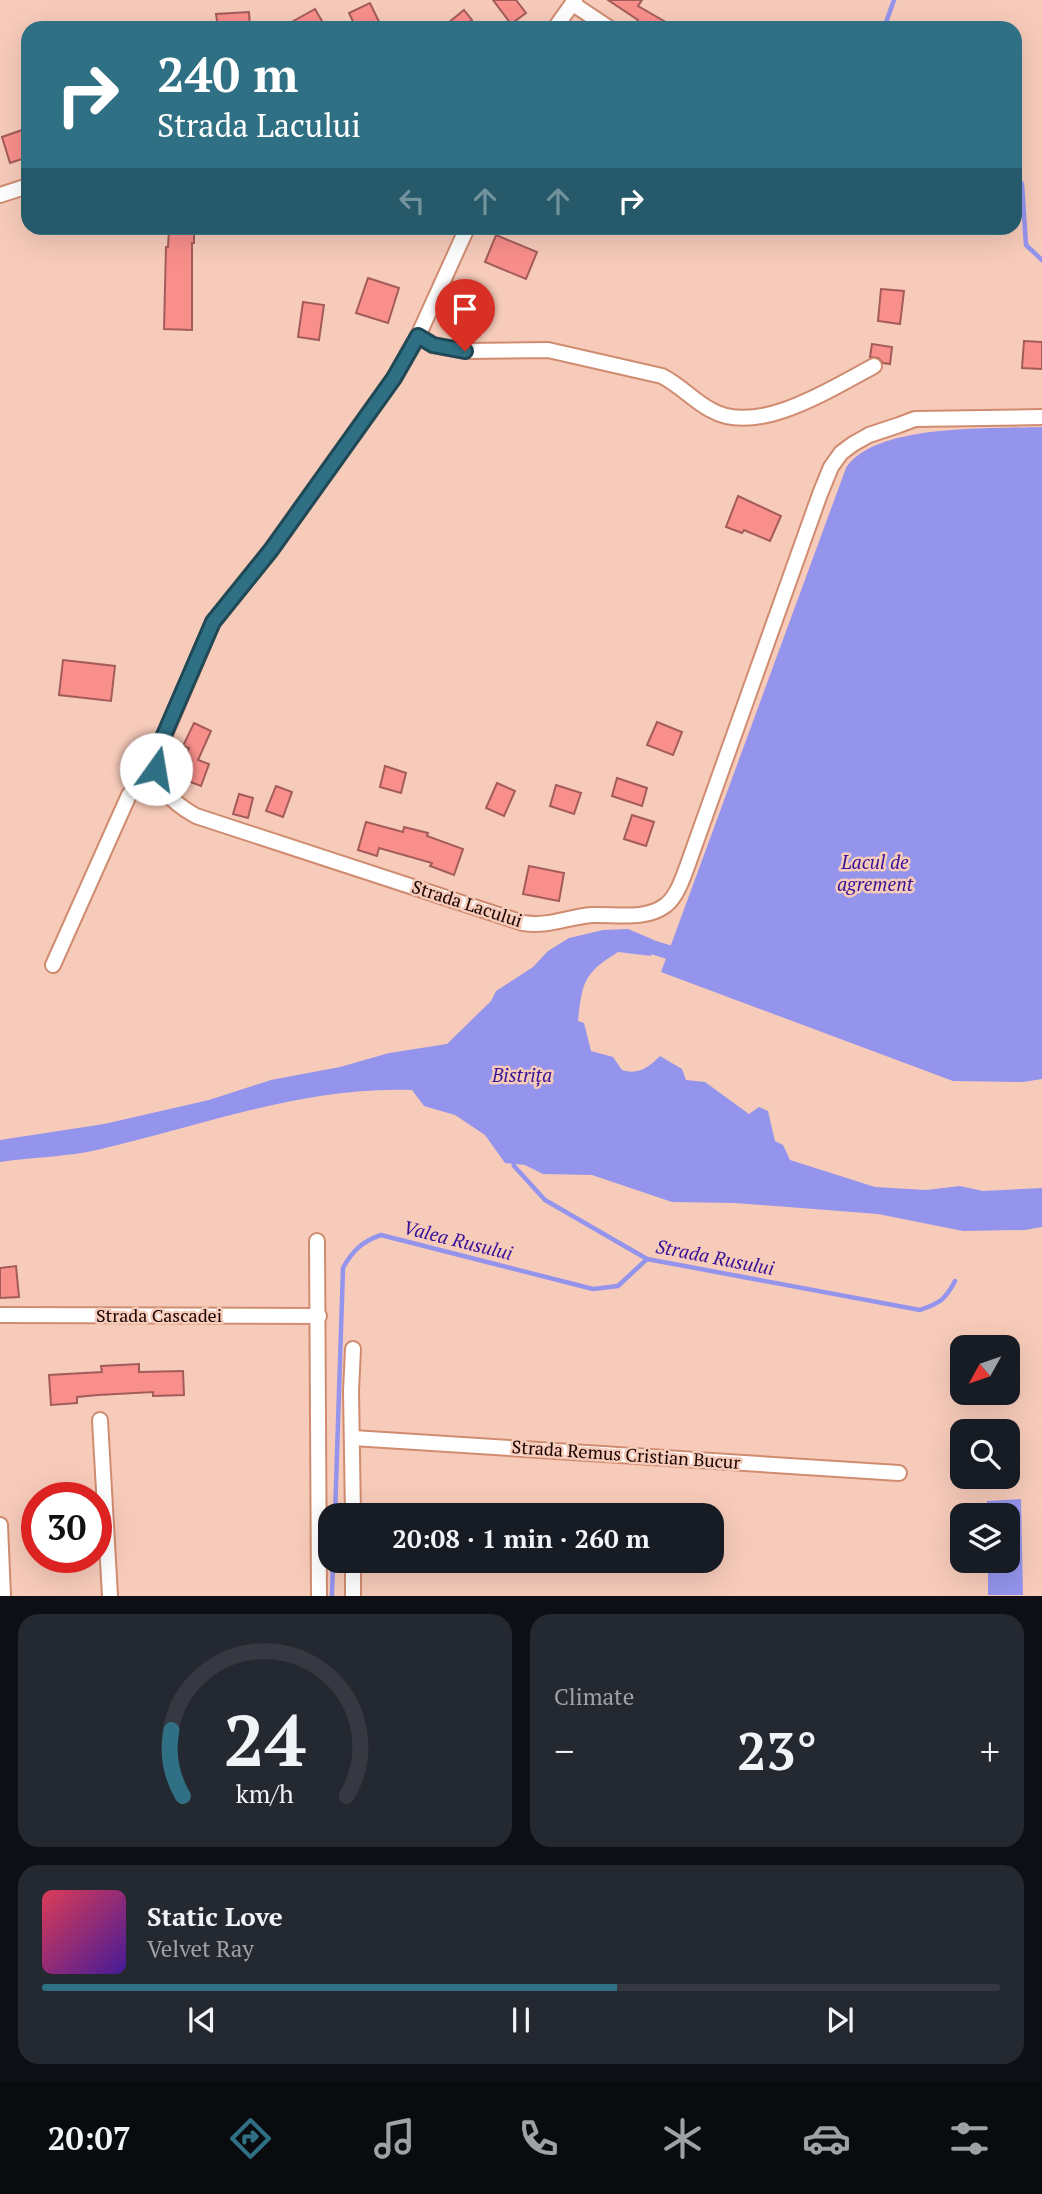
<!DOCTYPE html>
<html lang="en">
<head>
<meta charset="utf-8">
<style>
  :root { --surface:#171b24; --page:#242831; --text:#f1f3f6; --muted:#9ea1a6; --line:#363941; --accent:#307084 }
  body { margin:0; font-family:"PT Serif",serif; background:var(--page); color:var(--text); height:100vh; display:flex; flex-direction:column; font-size:26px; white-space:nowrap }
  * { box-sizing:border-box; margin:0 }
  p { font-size:23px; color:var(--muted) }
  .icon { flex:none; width:38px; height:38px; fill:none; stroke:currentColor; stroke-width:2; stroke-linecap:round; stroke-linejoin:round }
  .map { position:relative; height:1596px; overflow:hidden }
  .sheet { display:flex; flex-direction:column; gap:18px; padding:18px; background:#0d0f14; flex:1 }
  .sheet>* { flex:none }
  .top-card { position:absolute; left:21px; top:21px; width:1001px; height:214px; border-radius:21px; box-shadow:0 7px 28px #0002; background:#307084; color:#fff; overflow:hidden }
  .needle { width:46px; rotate:230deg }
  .tools { position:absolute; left:950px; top:1335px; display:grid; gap:14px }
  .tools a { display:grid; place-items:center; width:70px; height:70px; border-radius:14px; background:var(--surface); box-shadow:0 7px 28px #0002; font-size:35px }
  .speed { position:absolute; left:21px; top:1482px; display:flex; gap:14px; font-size:35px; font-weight:700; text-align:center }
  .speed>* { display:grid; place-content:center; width:91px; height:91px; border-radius:50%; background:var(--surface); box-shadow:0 7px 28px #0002; line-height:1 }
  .speed .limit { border:10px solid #d22; background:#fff; color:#111 }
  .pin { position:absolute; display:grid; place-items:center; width:60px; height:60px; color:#fff; margin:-72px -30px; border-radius:50% 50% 50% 0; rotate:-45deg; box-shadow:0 0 7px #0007 }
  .pin .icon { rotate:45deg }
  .me { position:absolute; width:77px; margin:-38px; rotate:13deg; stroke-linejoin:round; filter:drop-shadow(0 0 5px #0008) }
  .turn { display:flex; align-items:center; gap:24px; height:147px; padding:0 21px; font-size:32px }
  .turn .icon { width:91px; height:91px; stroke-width:2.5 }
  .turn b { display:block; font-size:49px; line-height:60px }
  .lanes { display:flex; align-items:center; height:66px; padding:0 21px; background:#0003; justify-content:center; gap:35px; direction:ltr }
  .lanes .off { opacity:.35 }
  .big { font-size:52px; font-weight:600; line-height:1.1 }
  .sheet .widget { flex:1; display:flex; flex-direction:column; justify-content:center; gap:10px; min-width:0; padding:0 24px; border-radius:21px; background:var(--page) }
  .sheet .dial { align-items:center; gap:0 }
  .dial svg { height:182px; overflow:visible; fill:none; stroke:var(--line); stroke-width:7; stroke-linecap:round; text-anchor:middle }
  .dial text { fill:var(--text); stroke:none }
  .song { display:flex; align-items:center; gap:21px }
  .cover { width:84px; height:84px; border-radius:10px; background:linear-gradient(135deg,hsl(350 70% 55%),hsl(260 70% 35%)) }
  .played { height:7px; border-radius:4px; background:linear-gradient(90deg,var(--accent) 60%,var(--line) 60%) }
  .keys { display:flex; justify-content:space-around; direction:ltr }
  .heat { display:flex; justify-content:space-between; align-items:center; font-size:38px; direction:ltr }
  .sheet .tiles { flex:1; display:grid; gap:18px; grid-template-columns:1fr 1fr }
  .widget:last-child { grid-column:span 2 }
  .trip { position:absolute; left:318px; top:1503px; width:406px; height:70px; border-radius:21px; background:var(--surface); box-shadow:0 7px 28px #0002; font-weight:600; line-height:70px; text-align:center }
  .menu { display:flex; height:112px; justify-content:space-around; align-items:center; background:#090b0e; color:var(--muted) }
  .menu .icon { width:49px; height:49px }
  .menu .selected { color:var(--accent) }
  .menu b { font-size:32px; color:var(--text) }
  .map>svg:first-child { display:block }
  .water { fill:#9494ed }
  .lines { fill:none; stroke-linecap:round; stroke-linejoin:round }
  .stream { stroke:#9494ed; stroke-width:4.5 }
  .canal { stroke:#9494ed; stroke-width:14 }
  .building { fill:#f98f8b; stroke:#a35c5a; stroke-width:2 }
  .minor-casing { stroke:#d08c70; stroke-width:18 }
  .minor { stroke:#fff; stroke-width:14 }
  .route-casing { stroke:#1f4956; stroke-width:18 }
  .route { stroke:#307084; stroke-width:12 }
  .labels { text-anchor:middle; stroke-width:5; stroke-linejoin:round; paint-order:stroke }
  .street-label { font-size:18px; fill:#1a0400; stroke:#f7cbba }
  .water-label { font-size:19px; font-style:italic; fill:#361198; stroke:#f7cbba }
</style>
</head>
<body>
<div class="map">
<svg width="1042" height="1596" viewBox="0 0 1042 1596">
  <rect width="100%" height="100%" fill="#f7cbba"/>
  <g class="water">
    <path d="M1042,427V1079L1023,1082L953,1081L661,972L846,468C875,423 993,429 1042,427Z"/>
    <path d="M628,929L654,940L651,956L618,952C584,973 582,982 578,1021L584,1023L591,1051L613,1057L622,1070C638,1075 648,1068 660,1056L682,1069L686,1080L705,1082L749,1114L759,1107L768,1111L775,1141L783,1145L790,1160L875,1187L926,1190L960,1186L983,1191L1042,1188V1227L1025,1230L963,1231L878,1214L735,1203L672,1202L592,1175L543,1174L525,1165L505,1163L485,1135L455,1115L424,1106L412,1090C305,1086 204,1125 101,1149C69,1157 33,1157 0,1162V1140L104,1124L209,1100L271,1080L340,1067L389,1053L447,1044L491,1001L496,991L533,967L548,951L569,938L603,930Z"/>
    <polygon points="1021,1499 1023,1595 988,1595 988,1561 1008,1561 1008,1516 987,1515 987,1501"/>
  </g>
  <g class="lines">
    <g class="stream">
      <polyline points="884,28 894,0"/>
      <polyline points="1015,175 1022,184 1026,245 1042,260"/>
      <path d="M513,1159L514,1166L545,1200L647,1259L920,1310C940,1303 945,1300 955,1281"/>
      <path d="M335,1516L343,1268C352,1251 363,1241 381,1235L593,1289L618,1286L647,1259"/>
      <polyline points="332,1596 333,1561"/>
    </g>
    <polyline class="canal" points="636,942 668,952"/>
  </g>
  <g class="building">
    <polygon points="493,0 516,0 526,13 511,24"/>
    <polygon points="608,0 642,0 638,6 676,28 633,28 638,20"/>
    <polygon points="370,3 382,28 356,28 349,13"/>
    <polygon points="315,9 326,28 281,28"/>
    <polygon points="464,10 472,20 469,22 473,28 442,28"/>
    <polygon points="249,12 250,28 218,28 216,14"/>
    <polygon points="28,128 28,157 10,163 2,137"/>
    <polygon points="169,228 194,228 194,243 192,243 192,330 164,329 166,247 168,247"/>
    <polygon points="496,235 537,252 526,279 485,262"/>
    <polygon points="368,278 399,288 388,323 356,313"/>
    <polygon points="881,289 904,291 900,324 878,321"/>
    <polygon points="303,302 324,305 319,340 298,337"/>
    <polygon points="1024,341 1042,342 1042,369 1022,368"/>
    <polygon points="872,344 892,347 890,364 883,363 878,358 870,357"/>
    <polygon points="738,496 781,516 770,541 744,530 742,533 726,527"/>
    <polygon points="63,660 115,666 111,701 59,695"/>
    <polygon points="657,722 682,732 673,755 647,745"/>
    <polygon points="194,723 211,731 198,760 209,764 201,786 177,777 189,748 183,746"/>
    <polygon points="385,766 406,773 401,793 380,787"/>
    <polygon points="617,778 647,788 642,806 612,796"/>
    <polygon points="497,783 515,791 504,816 486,808"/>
    <polygon points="556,785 581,793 574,814 550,806"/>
    <polygon points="276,786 292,792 283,817 266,811"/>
    <polygon points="239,794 253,798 248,818 233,814"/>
    <polygon points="632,815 654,822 646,846 624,839"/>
    <polygon points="366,822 403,832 404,827 428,833 427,836 463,849 454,875 430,866 432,863 379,848 377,856 358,850"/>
    <polygon points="529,866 564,873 559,901 523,894"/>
    <polygon points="16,1266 19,1297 0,1298 0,1268"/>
    <polygon points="139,1364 139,1372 183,1371 184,1395 153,1396 153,1392 98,1395 77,1397 77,1403 51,1405 49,1375 102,1372 101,1366"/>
  </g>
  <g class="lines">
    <g class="minor-casing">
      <g id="minor">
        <polyline points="573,4 609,28"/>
        <polyline points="555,28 575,0"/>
        <polyline points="0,195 28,186"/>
        <path d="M467,228L418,336L394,378L271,550L213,622L157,753C155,785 169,801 196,816L523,923C549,927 567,917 592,915C616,914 645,921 666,905C677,896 682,880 687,867L820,494L831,467L841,453L853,444L869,435L899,425L915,419L1042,417"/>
        <path d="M418,336L433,345L465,351L548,350L662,376C681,386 694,401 711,410C758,437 832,388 874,366"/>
        <polyline points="53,965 129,795 156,769"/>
        <polyline points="317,1241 319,1596"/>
        <polyline points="0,1315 319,1316"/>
        <polyline points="353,1349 351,1391 353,1516"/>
        <polyline points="100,1420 110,1596"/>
        <polyline points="353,1438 899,1473"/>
        <polyline points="0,1525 3,1596"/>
        <polyline points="353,1596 353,1561"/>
      </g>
    </g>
    <use href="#minor" class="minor"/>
  </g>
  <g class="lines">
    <g class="route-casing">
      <polyline id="route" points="156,769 161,742 213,622 271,550 394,378 418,336 433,345 465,351"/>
    </g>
    <use href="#route" class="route"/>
  </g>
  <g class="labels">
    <g class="street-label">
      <text transform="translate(467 904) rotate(18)" y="6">Strada Lacului</text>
      <text x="159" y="1322">Strada Cascadei</text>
      <text transform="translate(626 1455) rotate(4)" y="6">Strada Remus Cristian Bucur</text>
    </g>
    <g class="water-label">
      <text x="875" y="869">Lacul de<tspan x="875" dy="22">agrement</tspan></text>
      <text x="522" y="1082">Bistrița</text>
      <text transform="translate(458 1240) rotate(14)" y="7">Valea Rusului</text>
      <text transform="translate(715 1257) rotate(11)" y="7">Strada Rusului</text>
    </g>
  </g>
</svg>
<div class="tools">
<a><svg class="needle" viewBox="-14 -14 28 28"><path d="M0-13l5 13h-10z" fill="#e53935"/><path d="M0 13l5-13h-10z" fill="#9ea1a6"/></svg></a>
<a><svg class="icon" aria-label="search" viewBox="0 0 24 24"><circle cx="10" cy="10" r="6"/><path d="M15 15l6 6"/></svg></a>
<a><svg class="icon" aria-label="layers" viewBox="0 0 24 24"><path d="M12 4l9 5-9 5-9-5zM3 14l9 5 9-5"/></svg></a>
</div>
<div class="speed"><div class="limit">30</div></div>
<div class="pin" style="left:465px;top:351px;background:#d93025"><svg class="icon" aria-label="arrive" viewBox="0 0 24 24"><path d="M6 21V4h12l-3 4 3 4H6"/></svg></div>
<svg class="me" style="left:156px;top:769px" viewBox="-20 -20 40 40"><circle r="19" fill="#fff"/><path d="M0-13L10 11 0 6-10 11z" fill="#307084"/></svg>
<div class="trip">20:08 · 1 min · 260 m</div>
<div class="top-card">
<div class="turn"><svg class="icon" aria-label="right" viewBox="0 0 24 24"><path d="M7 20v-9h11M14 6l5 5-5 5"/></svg><div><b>240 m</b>Strada Lacului</div></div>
<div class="lanes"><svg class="icon off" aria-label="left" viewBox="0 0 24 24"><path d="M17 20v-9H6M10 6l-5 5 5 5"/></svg><svg class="icon off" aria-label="ahead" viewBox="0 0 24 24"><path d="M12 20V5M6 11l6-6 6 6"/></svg><svg class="icon off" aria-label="ahead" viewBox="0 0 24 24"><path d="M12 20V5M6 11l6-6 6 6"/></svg><svg class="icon" aria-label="right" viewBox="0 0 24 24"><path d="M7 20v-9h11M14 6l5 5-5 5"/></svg></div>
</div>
</div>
<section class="sheet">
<div class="tiles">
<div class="widget dial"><svg viewBox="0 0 100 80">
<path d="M14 69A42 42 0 1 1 86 69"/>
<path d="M14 69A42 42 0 0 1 9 40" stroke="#307084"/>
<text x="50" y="56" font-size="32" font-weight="700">24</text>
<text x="50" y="72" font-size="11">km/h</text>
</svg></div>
<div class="widget"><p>Climate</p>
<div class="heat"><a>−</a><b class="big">23°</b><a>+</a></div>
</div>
<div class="widget">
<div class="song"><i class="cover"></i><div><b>Static Love</b><p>Velvet Ray</p></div></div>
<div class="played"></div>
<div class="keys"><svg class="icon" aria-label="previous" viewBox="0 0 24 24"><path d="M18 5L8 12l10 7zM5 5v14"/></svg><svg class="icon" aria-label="pause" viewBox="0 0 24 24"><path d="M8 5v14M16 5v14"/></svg><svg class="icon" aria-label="next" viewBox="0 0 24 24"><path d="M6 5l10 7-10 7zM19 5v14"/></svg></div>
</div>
</div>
</section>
<nav class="menu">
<b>20:07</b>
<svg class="icon selected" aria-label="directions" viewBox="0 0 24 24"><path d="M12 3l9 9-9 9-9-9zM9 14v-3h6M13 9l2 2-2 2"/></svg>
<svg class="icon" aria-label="music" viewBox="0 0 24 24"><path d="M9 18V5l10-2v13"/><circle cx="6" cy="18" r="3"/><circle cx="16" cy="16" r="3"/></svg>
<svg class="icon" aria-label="phone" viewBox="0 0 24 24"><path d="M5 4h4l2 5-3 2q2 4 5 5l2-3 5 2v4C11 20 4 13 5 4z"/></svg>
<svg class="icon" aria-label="climate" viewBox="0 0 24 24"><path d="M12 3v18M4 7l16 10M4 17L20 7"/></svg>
<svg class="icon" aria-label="car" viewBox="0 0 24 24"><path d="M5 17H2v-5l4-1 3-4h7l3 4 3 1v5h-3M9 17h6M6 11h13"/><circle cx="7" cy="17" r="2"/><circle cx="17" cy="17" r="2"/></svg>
<svg class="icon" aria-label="filters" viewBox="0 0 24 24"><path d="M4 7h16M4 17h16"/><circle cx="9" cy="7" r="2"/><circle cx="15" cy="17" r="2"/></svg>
</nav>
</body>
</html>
